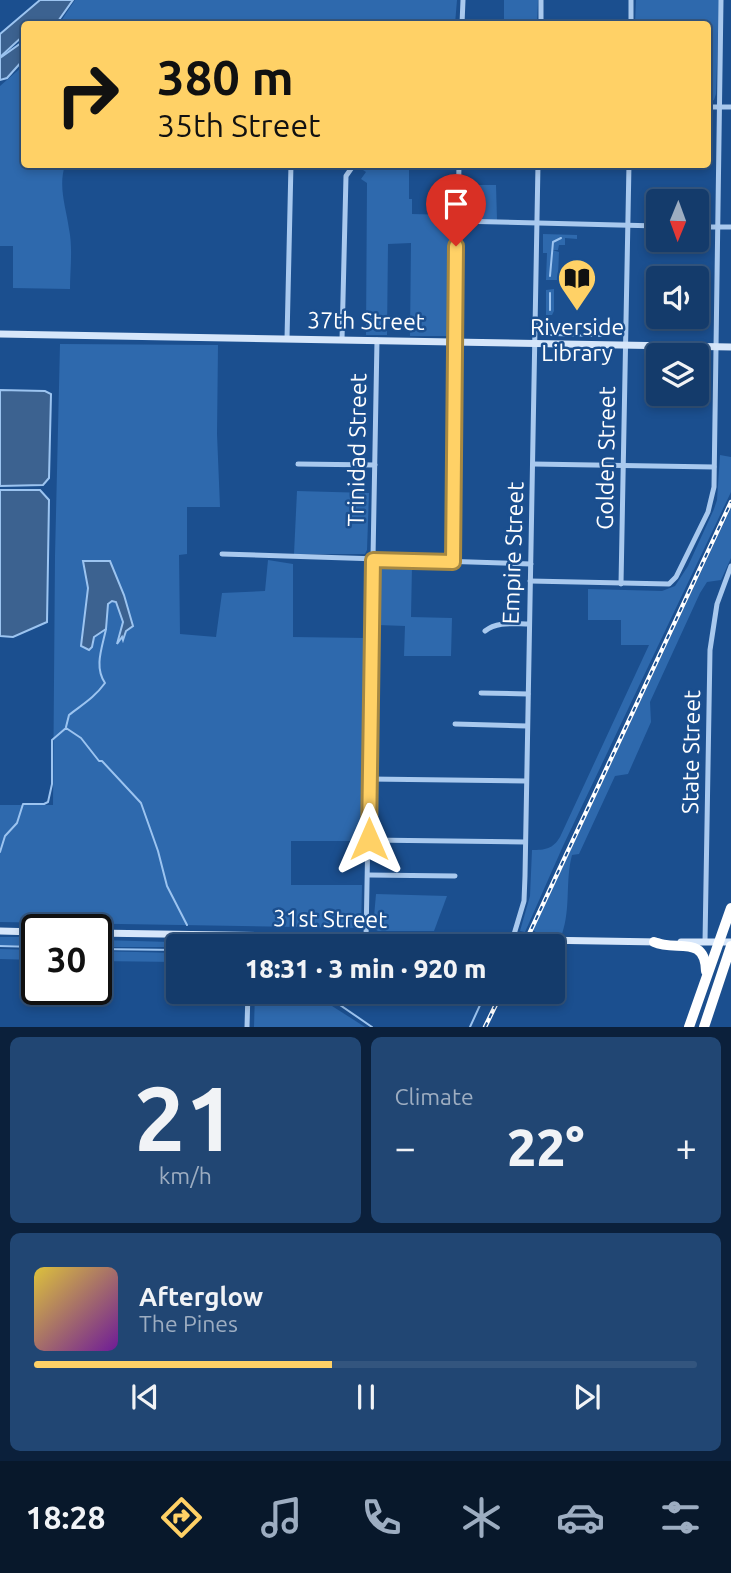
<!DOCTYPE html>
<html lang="en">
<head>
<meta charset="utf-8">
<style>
  :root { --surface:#143b6b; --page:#214673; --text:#f1f3f6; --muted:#9dadc1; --line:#33557e; --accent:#ffd166 }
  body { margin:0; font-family:Ubuntu,sans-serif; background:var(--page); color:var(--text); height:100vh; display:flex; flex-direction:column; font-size:26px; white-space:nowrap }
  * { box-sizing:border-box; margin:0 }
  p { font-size:23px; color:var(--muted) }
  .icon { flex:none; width:38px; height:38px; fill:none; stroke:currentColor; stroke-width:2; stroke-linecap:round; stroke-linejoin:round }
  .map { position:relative; height:1027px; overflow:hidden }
  .details { display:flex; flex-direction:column; gap:10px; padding:10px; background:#0b203b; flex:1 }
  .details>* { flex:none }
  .top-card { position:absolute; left:21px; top:21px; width:690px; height:147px; border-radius:7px; box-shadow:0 4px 10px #0003,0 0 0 2px var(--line); background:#ffd166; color:#111; overflow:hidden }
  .needle { width:46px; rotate:181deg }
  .fabs { position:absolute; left:646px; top:189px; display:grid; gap:14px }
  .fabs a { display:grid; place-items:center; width:63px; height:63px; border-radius:7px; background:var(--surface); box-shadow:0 4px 10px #0003,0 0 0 2px var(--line); font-size:35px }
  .speed { position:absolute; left:21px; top:914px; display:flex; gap:14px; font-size:35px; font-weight:700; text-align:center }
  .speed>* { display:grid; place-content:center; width:91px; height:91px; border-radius:50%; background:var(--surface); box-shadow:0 4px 10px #0003,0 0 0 2px var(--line); line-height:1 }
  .speed .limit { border:4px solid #111; border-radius:10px; background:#fff; color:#111 }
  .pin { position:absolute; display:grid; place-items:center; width:60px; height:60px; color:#fff; margin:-72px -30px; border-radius:50% 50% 50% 0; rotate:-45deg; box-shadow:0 0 7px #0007 }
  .pin .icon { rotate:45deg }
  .me { position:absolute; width:77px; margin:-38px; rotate:0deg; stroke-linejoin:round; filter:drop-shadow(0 0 5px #0008) }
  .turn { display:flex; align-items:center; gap:24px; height:147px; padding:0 21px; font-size:32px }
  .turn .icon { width:91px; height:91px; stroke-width:2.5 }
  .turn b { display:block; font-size:49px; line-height:60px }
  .big { font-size:52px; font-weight:800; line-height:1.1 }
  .details .tile { flex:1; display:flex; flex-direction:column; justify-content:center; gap:10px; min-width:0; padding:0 24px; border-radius:10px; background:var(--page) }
  .details .dial { align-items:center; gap:0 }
  .dial b { font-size:91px; line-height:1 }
  .song { display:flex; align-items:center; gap:21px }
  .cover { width:84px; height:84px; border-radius:10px; background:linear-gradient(135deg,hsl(50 70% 55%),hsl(280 70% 35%)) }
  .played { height:7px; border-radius:4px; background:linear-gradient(90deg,var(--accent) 45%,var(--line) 45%) }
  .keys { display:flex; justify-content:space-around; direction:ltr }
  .heat { display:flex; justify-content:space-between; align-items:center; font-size:38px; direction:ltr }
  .details .tiles { flex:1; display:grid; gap:10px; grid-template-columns:1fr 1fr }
  .tile:last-child { grid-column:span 2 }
  .trip { position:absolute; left:166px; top:934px; width:399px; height:70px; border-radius:7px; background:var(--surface); box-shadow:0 4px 10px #0003,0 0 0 2px var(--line); font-weight:800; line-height:70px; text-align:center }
  .dock { display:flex; height:112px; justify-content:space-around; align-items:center; background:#08182b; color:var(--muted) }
  .dock .icon { width:49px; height:49px }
  .dock .on { color:var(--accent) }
  .dock b { font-size:32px; color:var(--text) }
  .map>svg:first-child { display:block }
  .green { fill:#2e69ad }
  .water { fill:#3c6290; stroke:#9cc4f0; stroke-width:2 }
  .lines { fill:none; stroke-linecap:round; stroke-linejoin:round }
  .stream { stroke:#9cc4f0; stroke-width:2 }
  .street { stroke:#a9c9ee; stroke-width:5 }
  .secondary { stroke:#d6e6fa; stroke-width:7 }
  .highway { stroke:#fff; stroke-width:10 }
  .rail-casing { stroke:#fff; stroke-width:4.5 }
  .rail { stroke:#1b4f8f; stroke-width:2; stroke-dasharray:5; stroke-linecap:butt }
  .route-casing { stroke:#a68842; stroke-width:18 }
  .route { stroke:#ffd166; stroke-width:12 }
  .labels { text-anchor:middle; stroke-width:5; stroke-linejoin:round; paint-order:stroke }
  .street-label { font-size:23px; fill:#fff; stroke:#1b4f8f }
  .poi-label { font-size:23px; fill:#fff; stroke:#1b4f8f }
</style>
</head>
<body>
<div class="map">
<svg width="731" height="1027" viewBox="0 0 731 1027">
  <rect width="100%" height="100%" fill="#1b4f8f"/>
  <g class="green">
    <polygon points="75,0 457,0 455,24 59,24"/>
    <polygon points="504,0 538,0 537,24 504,24"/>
    <polygon points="636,0 719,0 716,94 714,100 707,103 707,24 635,24"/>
    <path d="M24,65V164L65,165C58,187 66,207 69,229C73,248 70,270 70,289L13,288V246H0V86Z"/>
    <polygon points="364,165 409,165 409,199 412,199 412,214 453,215 452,331 447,336 410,336 411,243 388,244 387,335 366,335 367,183 361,179 366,172 363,170"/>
    <polygon points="464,185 496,185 497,220 464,219"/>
    <polygon points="543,234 577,235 577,239 565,238 565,245 559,245 558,250 552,250 559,252 558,277 562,278 561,280 546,280 547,253 543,253"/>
    <polygon points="554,289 554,311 552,315 546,315 546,290"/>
    <polygon points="60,344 218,345 217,434 220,507 187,507 187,554 179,555 180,634 216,637 222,593 265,591 268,560 293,564 293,637 366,638 363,841 291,841 291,885 362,885 361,928 0,922 0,805 53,805 55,556"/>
    <path d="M720,455L731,457V492L563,846L525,932L520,931L530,896L532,850C545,850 553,849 560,837L649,645H621V620H588V589L662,591L675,586L688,566L714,509L717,500Z"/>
    <polygon points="297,491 369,493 367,550 365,554 294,554"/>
    <path d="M731,508V558L721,580L707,582L700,593L650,702L651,722L628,774L615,776L579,854L572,855C565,881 571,908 562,934L537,933L533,930Z"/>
    <polygon points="384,566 412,566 411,617 452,618 451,656 404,656 405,626 378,625 379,571"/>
    <polygon points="376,894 447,896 434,931 378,931 373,928"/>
    <polygon points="0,937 37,937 37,946 0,945"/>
    <polygon points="102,940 238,944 243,947 96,947 96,941"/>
    <polygon points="0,949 37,950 37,960 0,959"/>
    <polygon points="96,951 178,953 178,962 96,961"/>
    <polygon points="255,992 310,992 365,1027 254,1027"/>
  </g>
  <g class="water">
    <polygon points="40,0 73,0 56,24 24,24 24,35 0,57 0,34"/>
    <polygon points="24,41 24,59 7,78 0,80 0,58"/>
    <polygon points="0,390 45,391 51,394 49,478 43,485 0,486"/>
    <polygon points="0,490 40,490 49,500 47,622 13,637 0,636"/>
    <polygon points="83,561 110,561 124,595 133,626 126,631 123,640 122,637 117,644 123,622 116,602 112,601 108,604 106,629 94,637 92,647 89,650 81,646 88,588"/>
  </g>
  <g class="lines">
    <g class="stream">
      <polyline points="550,276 553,242 561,238"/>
      <polyline points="550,310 550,293"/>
      <polyline points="549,335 608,336"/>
      <path d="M66,727L69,715C83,704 94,698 105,683C94,667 102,648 106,629"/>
      <polyline points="0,852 5,836 17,823 23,804 44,804 48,802 52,784 52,740 66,728 81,738 99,761 102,761 141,803 158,851 167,886 187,925"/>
      <polyline points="0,946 37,947"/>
      <polyline points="96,949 178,950"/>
      <polyline points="321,992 372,1027"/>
      <polyline points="470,1027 486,992"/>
    </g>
    <g class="street">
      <polyline points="462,24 463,0"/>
      <polyline points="541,24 541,0"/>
      <polyline points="631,24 631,0"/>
      <polyline points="707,107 731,107"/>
      <polyline points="457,221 658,226"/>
      <polyline points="696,227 731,227"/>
      <polyline points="287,339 291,164"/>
      <polyline points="342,340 346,176 353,166"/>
      <polyline points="298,464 375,465"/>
      <polyline points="533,464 714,467"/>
      <polyline points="222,554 531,564"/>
      <polyline points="452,562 459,164"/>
      <polyline points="530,581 669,584 676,577 708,512 714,487 721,0"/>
      <polyline points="621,584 629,164"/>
      <path d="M485,631C497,621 514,624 529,624"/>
      <polyline points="481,693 528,694"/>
      <polyline points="455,724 527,726"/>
      <polyline points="369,779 526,781"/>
      <polyline points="369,840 525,842"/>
      <polyline points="369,875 455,876"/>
      <polyline points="366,939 377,340"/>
      <polyline points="512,941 524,901 525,876 538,164"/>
      <polyline points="705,942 710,650 717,604 731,566"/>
      <polyline points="249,947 249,937"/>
      <polyline points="247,1027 248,992"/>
    </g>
    <g class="secondary">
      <polyline points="0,334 731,347"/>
      <polyline points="0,931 37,932"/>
      <polyline points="96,933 659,942"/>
      <polyline points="681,942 731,942"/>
    </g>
    <g class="highway">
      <path d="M654,942C676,952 705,934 706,971"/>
      <polyline points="689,1027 731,908"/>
      <polyline points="704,1027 731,946"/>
    </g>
    <g class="rail-casing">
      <g id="rail">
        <polyline points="523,947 731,502"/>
        <polyline points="485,1027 502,992"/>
      </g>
    </g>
    <use href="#rail" class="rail"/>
  </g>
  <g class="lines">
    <g class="route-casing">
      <polyline id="route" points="369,839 373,560 453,562 456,246"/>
    </g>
    <use href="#route" class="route"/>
  </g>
  <defs>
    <g id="library-pin" transform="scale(2.0125)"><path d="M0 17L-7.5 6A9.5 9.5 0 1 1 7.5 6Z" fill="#ffd166" stroke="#1b4f8f"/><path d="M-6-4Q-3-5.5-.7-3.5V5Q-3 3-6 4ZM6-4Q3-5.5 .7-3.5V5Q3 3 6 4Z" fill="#111"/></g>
  </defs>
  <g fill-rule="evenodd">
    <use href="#library-pin" x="577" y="278"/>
  </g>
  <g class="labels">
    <g class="street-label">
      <text transform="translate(366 321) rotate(1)" y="8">37th Street</text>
      <text transform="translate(357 450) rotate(-89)" y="8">Trinidad Street</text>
      <text transform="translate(606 458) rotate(-89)" y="8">Golden Street</text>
      <text transform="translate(513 553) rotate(-88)" y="8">Empire Street</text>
      <text transform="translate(691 752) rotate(-89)" y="8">State Street</text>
      <text transform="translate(330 919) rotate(1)" y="8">31st Street</text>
    </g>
    <g class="poi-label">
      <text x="577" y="335">Riverside<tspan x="577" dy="26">Library</tspan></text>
    </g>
  </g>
</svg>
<div class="fabs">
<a><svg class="needle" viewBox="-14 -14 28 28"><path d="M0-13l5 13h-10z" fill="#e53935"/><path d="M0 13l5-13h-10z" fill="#9dadc1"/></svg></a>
<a><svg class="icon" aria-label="sound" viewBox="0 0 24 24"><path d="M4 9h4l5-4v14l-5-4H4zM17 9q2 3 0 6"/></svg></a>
<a><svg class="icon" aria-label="layers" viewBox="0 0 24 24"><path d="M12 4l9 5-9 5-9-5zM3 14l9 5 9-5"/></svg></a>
</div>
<div class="speed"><div class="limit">30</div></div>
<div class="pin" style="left:456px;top:246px;background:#d93025"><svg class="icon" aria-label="arrive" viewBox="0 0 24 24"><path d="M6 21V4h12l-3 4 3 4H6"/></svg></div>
<svg class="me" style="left:369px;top:839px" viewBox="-20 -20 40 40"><path d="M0-17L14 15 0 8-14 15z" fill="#ffd166" stroke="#fff" stroke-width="4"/></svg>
<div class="trip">18:31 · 3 min · 920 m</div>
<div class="top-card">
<div class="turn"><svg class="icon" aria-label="right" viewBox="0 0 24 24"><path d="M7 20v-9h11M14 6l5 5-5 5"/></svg><div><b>380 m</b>35th Street</div></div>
</div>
</div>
<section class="details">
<div class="tiles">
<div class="tile dial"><b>21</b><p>km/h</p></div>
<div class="tile"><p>Climate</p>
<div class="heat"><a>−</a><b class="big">22°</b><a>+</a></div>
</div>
<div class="tile">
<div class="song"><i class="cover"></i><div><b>Afterglow</b><p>The Pines</p></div></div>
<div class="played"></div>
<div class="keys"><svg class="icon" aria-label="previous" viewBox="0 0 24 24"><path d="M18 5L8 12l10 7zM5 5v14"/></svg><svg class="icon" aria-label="pause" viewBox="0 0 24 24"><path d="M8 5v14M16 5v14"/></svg><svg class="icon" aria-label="next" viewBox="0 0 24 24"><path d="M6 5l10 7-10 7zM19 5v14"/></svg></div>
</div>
</div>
</section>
<nav class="dock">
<b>18:28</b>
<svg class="icon on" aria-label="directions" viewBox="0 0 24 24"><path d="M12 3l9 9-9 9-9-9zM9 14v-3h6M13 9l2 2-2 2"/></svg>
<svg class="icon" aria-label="music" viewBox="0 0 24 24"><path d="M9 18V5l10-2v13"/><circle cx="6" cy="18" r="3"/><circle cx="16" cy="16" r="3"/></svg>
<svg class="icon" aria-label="phone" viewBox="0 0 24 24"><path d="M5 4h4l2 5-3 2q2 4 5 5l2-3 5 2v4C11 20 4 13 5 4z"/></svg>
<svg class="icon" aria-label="climate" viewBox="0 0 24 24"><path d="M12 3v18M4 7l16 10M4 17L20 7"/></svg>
<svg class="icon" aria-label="car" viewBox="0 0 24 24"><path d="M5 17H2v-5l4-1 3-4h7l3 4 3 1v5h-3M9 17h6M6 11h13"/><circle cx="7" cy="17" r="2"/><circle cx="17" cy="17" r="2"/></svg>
<svg class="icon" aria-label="filters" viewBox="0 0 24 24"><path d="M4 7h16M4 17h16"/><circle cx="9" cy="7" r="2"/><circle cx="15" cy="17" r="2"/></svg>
</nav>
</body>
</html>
